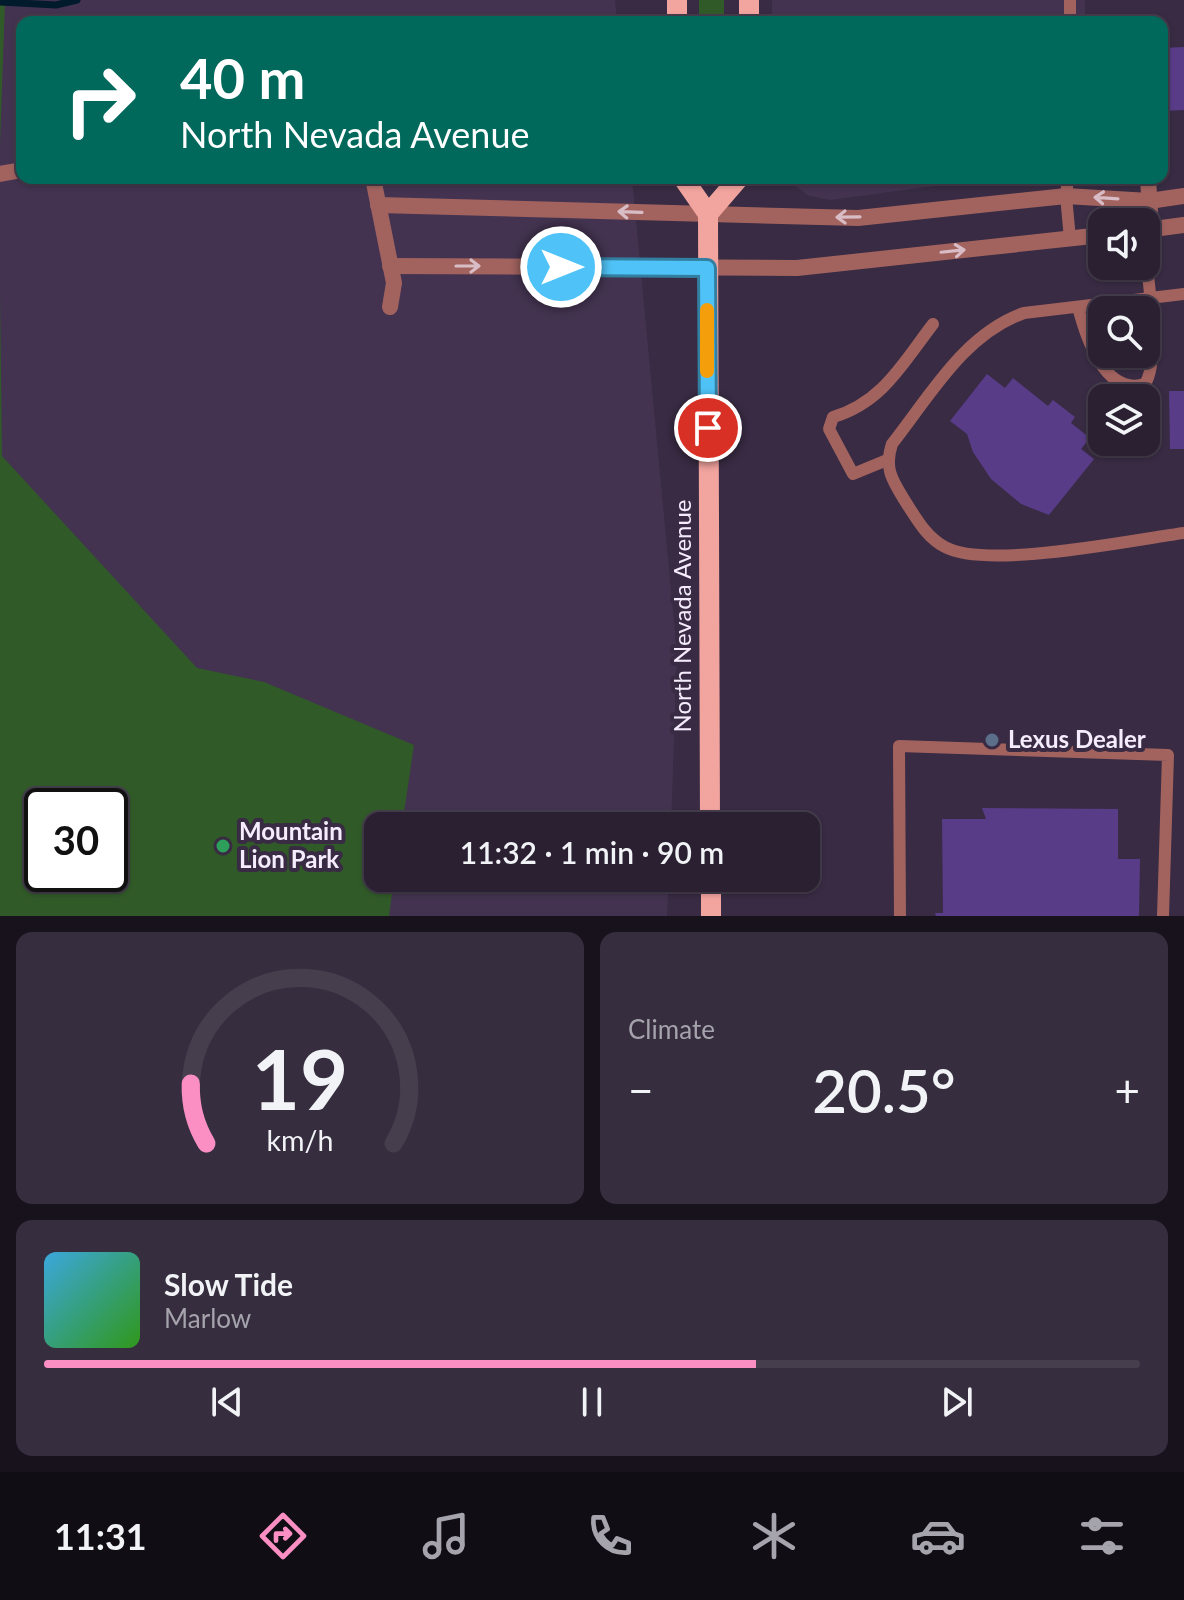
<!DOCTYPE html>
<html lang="en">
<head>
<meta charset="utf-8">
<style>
  :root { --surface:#2a2032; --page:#362d3e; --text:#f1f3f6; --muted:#a5a3ac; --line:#463e4d; --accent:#fb8fc3 }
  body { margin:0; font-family:Lato,sans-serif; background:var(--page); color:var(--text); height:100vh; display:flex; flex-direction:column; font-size:30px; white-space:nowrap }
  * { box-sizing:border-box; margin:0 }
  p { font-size:26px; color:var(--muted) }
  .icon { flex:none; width:44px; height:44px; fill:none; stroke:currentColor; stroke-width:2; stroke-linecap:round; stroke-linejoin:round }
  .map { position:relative; height:916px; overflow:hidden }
  .sheet { display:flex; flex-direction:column; gap:16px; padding:16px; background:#17121c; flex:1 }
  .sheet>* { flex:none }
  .guide { position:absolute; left:16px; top:16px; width:1152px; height:168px; border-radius:16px; box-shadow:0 2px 6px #0004,0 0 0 2px var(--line); background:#00695c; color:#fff; overflow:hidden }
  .controls { position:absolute; left:1088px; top:208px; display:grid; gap:16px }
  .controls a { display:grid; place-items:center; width:72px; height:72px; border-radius:16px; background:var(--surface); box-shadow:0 2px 6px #0004,0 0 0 2px var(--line); font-size:40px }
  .speed { position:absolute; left:24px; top:788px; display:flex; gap:16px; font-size:40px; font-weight:700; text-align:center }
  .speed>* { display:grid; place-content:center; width:104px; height:104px; border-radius:50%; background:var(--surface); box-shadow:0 2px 6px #0004,0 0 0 2px var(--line); line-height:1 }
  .speed .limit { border:4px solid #111; border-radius:12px; background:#fff; color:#111 }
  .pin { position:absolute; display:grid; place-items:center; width:68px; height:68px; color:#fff; margin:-34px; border:4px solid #fff; border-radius:50%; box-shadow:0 2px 8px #0007 }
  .me { position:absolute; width:88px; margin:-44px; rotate:90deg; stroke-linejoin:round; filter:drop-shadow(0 0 6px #0008) }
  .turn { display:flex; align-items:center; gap:28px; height:168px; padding:0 32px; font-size:36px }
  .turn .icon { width:104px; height:104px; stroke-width:2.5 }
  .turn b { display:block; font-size:56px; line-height:68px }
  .big { font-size:60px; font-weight:600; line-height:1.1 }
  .sheet .tile { flex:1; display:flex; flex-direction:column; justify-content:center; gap:12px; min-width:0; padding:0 28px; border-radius:16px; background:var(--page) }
  .sheet .dial { align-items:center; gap:0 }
  .dial svg { height:208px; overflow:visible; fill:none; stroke:var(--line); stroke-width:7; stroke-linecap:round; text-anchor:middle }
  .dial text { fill:var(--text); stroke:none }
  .song { display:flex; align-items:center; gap:24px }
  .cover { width:96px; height:96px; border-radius:12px; background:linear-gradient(135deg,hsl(200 70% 55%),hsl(110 70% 35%)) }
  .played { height:8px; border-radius:4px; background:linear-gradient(90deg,var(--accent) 65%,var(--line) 65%) }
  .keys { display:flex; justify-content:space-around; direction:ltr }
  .heat { display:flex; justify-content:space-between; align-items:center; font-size:44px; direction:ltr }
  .sheet .tiles { flex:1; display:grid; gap:16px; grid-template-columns:1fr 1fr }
  .tile:last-child { grid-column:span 2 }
  .trip { position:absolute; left:364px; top:812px; width:456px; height:80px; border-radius:16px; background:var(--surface); box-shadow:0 2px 6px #0004,0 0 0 2px var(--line); font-weight:600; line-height:80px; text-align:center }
  .tab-bar { display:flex; height:128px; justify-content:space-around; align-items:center; background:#110d14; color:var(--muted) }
  .tab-bar .icon { width:56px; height:56px }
  .tab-bar .active { color:var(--accent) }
  .tab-bar b { font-size:36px; color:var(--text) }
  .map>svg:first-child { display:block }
  .built { fill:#433350; fill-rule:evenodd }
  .green { fill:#315a29; fill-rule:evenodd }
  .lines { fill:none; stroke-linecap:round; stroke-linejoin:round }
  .stream { stroke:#011b2d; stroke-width:7 }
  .building { fill:#593c88 }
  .lane { stroke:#a2635f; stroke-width:12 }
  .street { stroke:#a2635f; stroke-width:16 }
  .primary { stroke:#f2a49f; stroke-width:20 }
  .oneway { stroke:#d8bdc6 }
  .route-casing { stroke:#337fa1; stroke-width:20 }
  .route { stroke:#4fc3f7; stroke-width:14 }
  .slow { stroke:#f59e0b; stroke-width:14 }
  .service-dot { fill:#5c6f8a; stroke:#382b43; stroke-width:3 }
  .leisure-dot { fill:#2e9e5b; stroke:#382b43; stroke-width:3 }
  .labels { text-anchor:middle; stroke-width:8; stroke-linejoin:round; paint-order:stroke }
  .street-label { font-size:24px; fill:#f5edfd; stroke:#382b43 }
  .poi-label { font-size:24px; font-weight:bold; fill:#f5edfd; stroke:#382b43; text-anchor:start }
</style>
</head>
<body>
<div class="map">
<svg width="1184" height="916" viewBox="0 0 1184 916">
  <rect width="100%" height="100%" fill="#382b43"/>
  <g class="built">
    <path d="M0,0H615L617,22H22V178H632L677,653L671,826H378V878H669L667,916H0ZM42,806H110V874H42Z"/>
    <rect x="772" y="0" width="313" height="22"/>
    <polygon points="785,178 994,178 830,200 809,196"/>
  </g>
  <g class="green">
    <rect x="699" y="0" width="25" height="22"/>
    <polygon points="0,2 5,2 0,144"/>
    <path d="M0,293L2,456L197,668L264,682L414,745L402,826H378V878H394L389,916H0ZM42,806H110V874H42Z"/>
  </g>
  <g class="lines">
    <polyline class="stream" points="0,2 56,5 77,0"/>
  </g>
  <g class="building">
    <polygon points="1184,47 1184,110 1162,111 1162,48"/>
    <polygon points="987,374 1005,388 1013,378 1048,406 1053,400 1075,417 1071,423 1090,438 1081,449 1094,459 1049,515 1021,504 991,479 973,452 967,434 950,421"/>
    <polygon points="1169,391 1184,391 1184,449 1170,449"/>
    <polygon points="982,808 1118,809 1118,859 1140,859 1139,916 936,916 935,913 943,913 942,819 986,819"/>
  </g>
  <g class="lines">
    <g class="lane">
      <polyline points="1070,22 1070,0"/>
      <polyline points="1068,178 1066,196 1070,239"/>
      <path d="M1184,294L1024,313C964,334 930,396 892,444C884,468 892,480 905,501C916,518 926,537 945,547C987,570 1132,540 1184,533"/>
      <path d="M1078,307C1085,334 1104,397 1145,384C1160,361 1149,285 1146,257"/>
      <path d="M887,460L853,474L829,429L833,417C882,403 903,363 933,324"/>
      <polyline points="900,916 899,746 1168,755 1163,916"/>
    </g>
    <g class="street">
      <polyline points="0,174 22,170"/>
      <polyline points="373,178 394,283 390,307"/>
      <polyline points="1148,178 1151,229"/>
      <polyline points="378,205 858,218 1066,196 1149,201 1184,196"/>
      <polyline points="1146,230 1184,225"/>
      <polyline points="390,266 797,268 1102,235"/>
    </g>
    <g class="primary">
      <polyline points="677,22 677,0"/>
      <polyline points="749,22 749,0"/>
      <polyline points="683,178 708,214 710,826"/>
      <polyline points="708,214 739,178"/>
      <polyline points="711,878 711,916"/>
    </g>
  </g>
  <defs><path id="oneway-shaft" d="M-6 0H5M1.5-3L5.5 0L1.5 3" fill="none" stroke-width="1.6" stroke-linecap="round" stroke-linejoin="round" transform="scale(2)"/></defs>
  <g class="oneway">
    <use href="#oneway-shaft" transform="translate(1106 198) rotate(-176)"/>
    <use href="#oneway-shaft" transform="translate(630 212) rotate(-178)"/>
    <use href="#oneway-shaft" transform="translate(848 217) rotate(179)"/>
    <use href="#oneway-shaft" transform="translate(953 251) rotate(-6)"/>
    <use href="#oneway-shaft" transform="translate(468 266)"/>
  </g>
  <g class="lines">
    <g class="route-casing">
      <polyline id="route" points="561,267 707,268 708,428"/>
    </g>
    <use href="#route" class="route"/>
    <polyline class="slow" points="707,310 707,371"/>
  </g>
  <circle class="service-dot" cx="992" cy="740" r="8"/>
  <circle class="leisure-dot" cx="223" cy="846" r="8"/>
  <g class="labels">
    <g class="street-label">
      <text transform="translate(683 616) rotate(-90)" y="8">North Nevada Avenue</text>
    </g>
    <g class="poi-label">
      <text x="1008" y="748">Lexus Dealer</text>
      <text x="239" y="840">Mountain<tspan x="239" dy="28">Lion Park</tspan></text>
    </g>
  </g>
</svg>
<div class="controls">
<a><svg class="icon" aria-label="sound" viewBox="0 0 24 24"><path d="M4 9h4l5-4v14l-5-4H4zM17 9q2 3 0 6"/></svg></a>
<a><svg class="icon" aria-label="search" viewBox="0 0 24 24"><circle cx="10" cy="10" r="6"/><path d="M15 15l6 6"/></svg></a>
<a><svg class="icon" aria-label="layers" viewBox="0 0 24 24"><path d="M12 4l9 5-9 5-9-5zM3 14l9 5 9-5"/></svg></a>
</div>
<div class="speed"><div class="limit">30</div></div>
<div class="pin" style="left:708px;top:428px;background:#d93025"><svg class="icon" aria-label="arrive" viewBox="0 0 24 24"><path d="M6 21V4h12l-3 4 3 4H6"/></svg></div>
<svg class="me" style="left:561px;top:267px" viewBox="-20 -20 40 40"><circle r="17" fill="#4fc3f7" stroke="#fff" stroke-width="3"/><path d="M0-11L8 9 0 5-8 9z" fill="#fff"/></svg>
<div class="trip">11:32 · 1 min · 90 m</div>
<div class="guide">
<div class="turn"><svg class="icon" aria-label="right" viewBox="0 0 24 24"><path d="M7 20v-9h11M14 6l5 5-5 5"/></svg><div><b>40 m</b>North Nevada Avenue</div></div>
</div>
</div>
<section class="sheet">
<div class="tiles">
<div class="tile dial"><svg viewBox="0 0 100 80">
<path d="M14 69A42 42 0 1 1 86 69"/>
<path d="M14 69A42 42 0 0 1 8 46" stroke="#fb8fc3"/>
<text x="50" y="56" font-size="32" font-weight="700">19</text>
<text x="50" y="72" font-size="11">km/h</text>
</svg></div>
<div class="tile"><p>Climate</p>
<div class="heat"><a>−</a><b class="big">20.5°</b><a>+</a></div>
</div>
<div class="tile">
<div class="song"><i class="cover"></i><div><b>Slow Tide</b><p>Marlow</p></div></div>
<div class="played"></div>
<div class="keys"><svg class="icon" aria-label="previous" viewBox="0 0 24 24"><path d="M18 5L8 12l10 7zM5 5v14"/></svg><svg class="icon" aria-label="pause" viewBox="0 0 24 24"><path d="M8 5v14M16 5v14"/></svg><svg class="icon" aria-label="next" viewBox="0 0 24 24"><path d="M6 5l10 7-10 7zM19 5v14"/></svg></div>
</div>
</div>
</section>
<nav class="tab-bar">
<b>11:31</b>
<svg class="icon active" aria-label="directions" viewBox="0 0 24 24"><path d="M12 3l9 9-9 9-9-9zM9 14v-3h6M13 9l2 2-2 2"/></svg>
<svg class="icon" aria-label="music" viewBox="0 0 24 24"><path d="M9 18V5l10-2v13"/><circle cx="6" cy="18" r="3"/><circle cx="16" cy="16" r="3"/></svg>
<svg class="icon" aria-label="phone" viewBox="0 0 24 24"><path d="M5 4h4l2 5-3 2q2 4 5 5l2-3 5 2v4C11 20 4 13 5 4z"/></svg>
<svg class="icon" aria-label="climate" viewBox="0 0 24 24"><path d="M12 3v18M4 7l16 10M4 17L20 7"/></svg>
<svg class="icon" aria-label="car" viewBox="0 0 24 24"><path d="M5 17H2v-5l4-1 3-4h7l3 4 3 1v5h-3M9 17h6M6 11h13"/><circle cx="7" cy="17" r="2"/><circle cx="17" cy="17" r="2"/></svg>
<svg class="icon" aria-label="filters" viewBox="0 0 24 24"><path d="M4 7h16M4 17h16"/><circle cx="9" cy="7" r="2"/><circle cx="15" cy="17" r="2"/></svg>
</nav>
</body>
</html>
